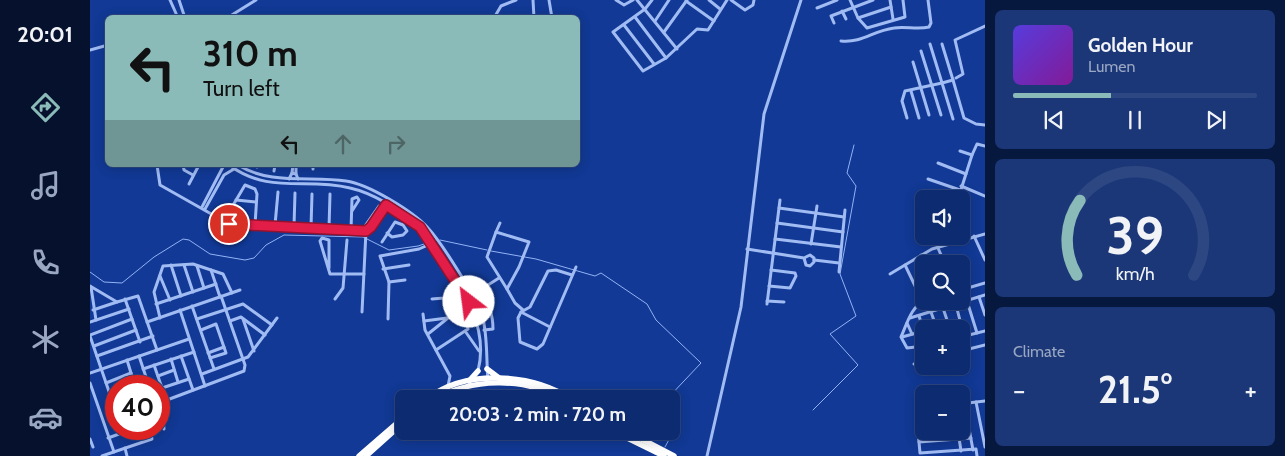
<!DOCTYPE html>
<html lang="en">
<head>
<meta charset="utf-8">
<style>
  :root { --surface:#0d2b70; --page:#1b3778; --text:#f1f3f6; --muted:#9aa7c3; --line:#2d4783; --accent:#8bbbb9 }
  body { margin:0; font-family:Cabin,sans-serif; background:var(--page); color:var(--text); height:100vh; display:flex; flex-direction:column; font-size:19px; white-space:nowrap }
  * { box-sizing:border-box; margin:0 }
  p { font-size:16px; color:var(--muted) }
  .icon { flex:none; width:28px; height:28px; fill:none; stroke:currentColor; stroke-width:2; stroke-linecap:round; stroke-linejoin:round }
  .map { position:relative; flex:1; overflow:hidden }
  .drawer { display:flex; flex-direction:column; gap:10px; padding:10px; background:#07183e; width:300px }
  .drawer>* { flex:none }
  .hud { position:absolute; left:15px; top:15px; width:475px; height:152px; border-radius:8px; box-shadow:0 2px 12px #0003,0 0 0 1px var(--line); background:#8bbbb9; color:#111; overflow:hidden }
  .controls { position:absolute; left:825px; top:190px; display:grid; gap:10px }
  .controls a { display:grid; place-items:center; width:55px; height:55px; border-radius:8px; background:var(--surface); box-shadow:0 2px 12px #0003,0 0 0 1px var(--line); font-size:25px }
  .speed { position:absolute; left:15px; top:375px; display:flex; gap:10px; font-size:25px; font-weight:700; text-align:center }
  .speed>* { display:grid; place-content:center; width:65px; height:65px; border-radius:50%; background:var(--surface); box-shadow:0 2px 12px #0003,0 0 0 1px var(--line); line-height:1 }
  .speed .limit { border:8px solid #d22; background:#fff; color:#111 }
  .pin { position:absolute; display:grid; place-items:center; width:42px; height:42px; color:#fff; margin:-21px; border:2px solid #fff; border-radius:50%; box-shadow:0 1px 5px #0007 }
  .me { position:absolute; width:55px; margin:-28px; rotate:330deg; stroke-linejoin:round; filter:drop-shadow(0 0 4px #0008) }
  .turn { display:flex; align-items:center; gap:18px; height:105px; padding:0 15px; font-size:22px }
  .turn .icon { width:65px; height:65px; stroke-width:2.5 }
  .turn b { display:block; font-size:35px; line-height:42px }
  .lanes { display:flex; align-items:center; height:48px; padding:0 15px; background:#0003; justify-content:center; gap:25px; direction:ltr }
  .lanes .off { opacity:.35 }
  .big { font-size:38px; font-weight:800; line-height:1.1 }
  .drawer .tile { flex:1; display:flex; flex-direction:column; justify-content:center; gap:8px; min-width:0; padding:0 18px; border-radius:8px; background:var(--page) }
  .drawer .dial { align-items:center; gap:0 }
  .dial svg { height:130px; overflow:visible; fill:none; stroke:var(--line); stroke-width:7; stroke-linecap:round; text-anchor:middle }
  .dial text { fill:var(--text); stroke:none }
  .song { display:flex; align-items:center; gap:15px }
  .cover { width:60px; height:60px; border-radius:8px; background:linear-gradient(135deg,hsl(250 70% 55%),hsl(290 70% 35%)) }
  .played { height:5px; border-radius:2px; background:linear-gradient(90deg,var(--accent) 40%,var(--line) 40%) }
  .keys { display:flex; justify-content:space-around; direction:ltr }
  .heat { display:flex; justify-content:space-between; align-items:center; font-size:28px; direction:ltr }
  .trip { position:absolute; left:305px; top:390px; width:285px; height:50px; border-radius:8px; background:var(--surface); box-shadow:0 2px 12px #0003,0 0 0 1px var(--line); font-weight:800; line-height:50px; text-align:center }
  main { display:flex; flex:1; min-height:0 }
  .dock { display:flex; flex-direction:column; width:90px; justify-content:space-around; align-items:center; background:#05112d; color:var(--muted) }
  .dock .icon { width:35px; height:35px }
  .dock .active { color:var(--accent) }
  .dock b { font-size:22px; color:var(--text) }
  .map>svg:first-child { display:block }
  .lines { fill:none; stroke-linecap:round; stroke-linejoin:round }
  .stream { stroke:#92b3f6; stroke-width:1 }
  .minor { stroke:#a1bbf3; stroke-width:3 }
  .highway { stroke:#fff; stroke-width:5.5 }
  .route-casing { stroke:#92132f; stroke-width:12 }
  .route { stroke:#e11d48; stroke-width:9 }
</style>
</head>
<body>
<main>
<nav class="dock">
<b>20:01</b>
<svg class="icon active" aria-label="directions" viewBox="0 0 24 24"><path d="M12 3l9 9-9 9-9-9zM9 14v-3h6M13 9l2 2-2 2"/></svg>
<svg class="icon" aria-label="music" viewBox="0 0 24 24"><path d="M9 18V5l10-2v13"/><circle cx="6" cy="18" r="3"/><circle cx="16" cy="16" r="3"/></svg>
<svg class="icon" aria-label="phone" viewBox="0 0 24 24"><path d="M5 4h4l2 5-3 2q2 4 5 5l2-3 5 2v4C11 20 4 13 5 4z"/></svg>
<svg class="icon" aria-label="climate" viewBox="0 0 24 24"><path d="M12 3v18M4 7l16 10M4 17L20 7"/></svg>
<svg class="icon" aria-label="car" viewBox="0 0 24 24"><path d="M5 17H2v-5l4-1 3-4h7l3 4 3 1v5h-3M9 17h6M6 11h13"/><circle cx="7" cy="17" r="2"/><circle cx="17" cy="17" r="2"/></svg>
</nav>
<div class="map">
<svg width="895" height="456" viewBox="0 0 895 456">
  <rect width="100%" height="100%" fill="#113995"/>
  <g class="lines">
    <g class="stream">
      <polyline points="350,240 397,250"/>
      <polyline points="401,251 446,259 505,276 511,273 557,304 566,320 611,363 577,399"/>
      <polyline points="0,272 14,282 32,283 64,257 93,239 99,240 120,254 155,260 164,258 176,245 194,235 273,237 299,250 328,246 346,240"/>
      <polyline points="723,410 768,365 740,334 766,316 750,274 766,186 757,173 764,145"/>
      <polyline points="575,447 587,425 587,422 581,416"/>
    </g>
    <g class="minor">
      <polyline points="80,0 88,18"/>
      <polyline points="89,0 95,18"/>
      <polyline points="443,0 444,18"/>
      <polyline points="459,0 462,18"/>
      <polyline points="526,0 534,5 543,0"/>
      <polyline points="547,0 587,49"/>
      <polyline points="562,0 555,9 523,32 553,71 576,58 607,29 618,30 637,0"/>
      <polyline points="619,0 630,9"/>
      <polyline points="641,0 655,10 663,5 664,0"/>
      <polyline points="760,0 768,18 777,28 815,17 813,0"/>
      <polyline points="800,0 803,19"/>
      <polyline points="596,1 624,21"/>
      <polyline points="727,8 747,0"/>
      <polyline points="752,11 756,19"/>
      <polyline points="545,17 576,58"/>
      <polyline points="137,18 166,0"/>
      <polyline points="404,18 411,6 426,0"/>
      <polyline points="768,18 801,7"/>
      <polyline points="565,21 579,0"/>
      <polyline points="744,23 741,16 783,0"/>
      <polyline points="534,25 564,64"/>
      <polyline points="574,32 597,0"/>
      <path d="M751,41C773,43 782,31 804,28C815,26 828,30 839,27L841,23L838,0"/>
      <polyline points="852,44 863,80"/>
      <polyline points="0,50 18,45"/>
      <polyline points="831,51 851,115"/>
      <polyline points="823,62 839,115"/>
      <polyline points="866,78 873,74 865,40 895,26"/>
      <polyline points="821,91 829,118"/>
      <polyline points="817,118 812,101 815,91 852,83 840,44"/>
      <polyline points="863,119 852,83 863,80 874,118 886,124 895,125"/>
      <polyline points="870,151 882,155 887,144 895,146"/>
      <polyline points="848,163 876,174"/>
      <polyline points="67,165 70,185 139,224 276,231 281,227 293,208"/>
      <polyline points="93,165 94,170 103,175"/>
      <path d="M139,165C180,195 215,177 260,188C283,193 310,210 329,226C338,234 344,246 351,256C374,291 399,328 388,371"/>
      <path d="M148,165C180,185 220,176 256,181C278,184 323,211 338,228C352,243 385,296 392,315C398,335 396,359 398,380"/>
      <polyline points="243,165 246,165"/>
      <polyline points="167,167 167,165"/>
      <polyline points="223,169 223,165"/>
      <polyline points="184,171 185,165"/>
      <polyline points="202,173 203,165"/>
      <polyline points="206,174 206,165"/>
      <polyline points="199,179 202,173 206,174 208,179"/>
      <polyline points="838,179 870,190"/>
      <polyline points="99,184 109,165"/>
      <polyline points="871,186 895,196"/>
      <polyline points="868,199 882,155"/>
      <polyline points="146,200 166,202"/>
      <polyline points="112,207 134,165"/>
      <polyline points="142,207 155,185 165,189 167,194 165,225"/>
      <polyline points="689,208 754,217"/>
      <polyline points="115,209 134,175 144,169"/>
      <polyline points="410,223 406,232 439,242 429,267 417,289 425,303 433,310"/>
      <polyline points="687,223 753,232"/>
      <polyline points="185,225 188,192"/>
      <polyline points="204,226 205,193"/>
      <polyline points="275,226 289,206"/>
      <polyline points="221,227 222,194"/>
      <polyline points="239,228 240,194"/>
      <polyline points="261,230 262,199 267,197 269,200 262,211"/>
      <polyline points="406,232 397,257 417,289"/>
      <polyline points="884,236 895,260"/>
      <polyline points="685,239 751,247"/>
      <polyline points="292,242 305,222 313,225 317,231 313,235 302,237 297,233"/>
      <polyline points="721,244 727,206"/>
      <polyline points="848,248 855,264"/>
      <polyline points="657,249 714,258 720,255 724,258 724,262 720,266 716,265 714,258"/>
      <polyline points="831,255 836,264"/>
      <polyline points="724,260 749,263"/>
      <polyline points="81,265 91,296"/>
      <polyline points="94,265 103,292"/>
      <polyline points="107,266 114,288"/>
      <polyline points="239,268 239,240 232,238 230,241 240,274 274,274"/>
      <polyline points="293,269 319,265"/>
      <polyline points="121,270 130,297"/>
      <polyline points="749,272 755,210"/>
      <polyline points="800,274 815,265"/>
      <polyline points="482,275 466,270 458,271 440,307 431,312 428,318 430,342 447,349 453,344 486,267"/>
      <polyline points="70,276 80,300"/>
      <polyline points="299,282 315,280"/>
      <polyline points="0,286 27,302 48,296 67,350"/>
      <polyline points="679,286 700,288 706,276 705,273 681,270"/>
      <polyline points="1,287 6,320"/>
      <path d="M389,290C398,303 403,313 403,329L394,330"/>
      <polyline points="871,290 895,283"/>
      <polyline points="387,292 409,278"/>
      <polyline points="828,292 815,265 842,249 895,234"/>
      <polyline points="889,297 895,315"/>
      <polyline points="35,299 50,342"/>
      <polyline points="245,299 253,288 257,240"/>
      <polyline points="342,299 354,298 374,291"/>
      <polyline points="677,301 694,302"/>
      <polyline points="865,301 874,336"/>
      <polyline points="877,301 887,333"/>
      <polyline points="66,304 126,284"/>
      <polyline points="677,304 690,200"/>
      <polyline points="102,306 124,369"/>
      <polyline points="853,308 860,329"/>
      <polyline points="3,310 27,302"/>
      <polyline points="90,310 115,386"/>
      <polyline points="272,312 276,231"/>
      <polyline points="431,312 460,327"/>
      <polyline points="841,312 847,329"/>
      <polyline points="333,314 335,330 360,376 358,386"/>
      <polyline points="70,318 64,292 73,266 103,264 133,274 142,293"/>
      <polyline points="820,318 895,295"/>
      <polyline points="107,319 153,304 182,325"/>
      <polyline points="153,319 164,351"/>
      <polyline points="298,319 299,282 290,256 329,249 338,245"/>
      <polyline points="140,321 151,317 175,335"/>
      <polyline points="334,321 357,318"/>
      <polyline points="0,322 39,309"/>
      <polyline points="57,322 150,290"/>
      <polyline points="817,323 822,334"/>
      <polyline points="111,330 126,324 136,353 120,358"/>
      <polyline points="375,331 389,351"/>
      <polyline points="338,334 358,318 382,307"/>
      <polyline points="0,335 42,319"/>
      <polyline points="0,336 26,412"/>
      <polyline points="812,337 834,331 829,316"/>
      <polyline points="871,337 895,331"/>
      <polyline points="4,346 46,330"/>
      <path d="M834,346L817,348L811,337C817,324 821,306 835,301"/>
      <polyline points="346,350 378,329 374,310"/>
      <polyline points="871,351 895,345"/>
      <polyline points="118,353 134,347"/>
      <polyline points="7,356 63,336"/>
      <polyline points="49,356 59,386"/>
      <polyline points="91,356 103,390"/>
      <polyline points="81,359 88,382"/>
      <polyline points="37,360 45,386"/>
      <polyline points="824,364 834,361"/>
      <polyline points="64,365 72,388"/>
      <polyline points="53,369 104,352"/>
      <polyline points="0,373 99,339"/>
      <polyline points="112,374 158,357 187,318"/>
      <polyline points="68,376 84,370"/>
      <polyline points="0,383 24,452"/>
      <polyline points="16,383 41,373"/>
      <polyline points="69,389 99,379"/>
      <polyline points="886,402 895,447"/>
      <polyline points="69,403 154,371 155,365 131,296"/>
      <polyline points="69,419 73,419 74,429"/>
      <polyline points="871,427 878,426"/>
      <polyline points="834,428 828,431 830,453 886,449 887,456"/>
      <polyline points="868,431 871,451"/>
      <polyline points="18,438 43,429"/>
      <polyline points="0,439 3,447"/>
      <polyline points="829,442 881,438"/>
      <polyline points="35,448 37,456"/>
      <polyline points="883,450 875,407 878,403 895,401"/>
      <polyline points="12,456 62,439 60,429"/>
      <polyline points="617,456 651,307 674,114 711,0"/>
    </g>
    <g class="highway">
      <polyline points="397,369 409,378"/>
      <polyline points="379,381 388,371"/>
      <path d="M337,399C375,369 441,373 481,399"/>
      <path d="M345,399C380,379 435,376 470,399"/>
      <polyline points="523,431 574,456"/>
      <polyline points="536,431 584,456"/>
      <polyline points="269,456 314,417"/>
      <polyline points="276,456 314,422"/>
    </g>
  </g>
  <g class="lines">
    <g class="route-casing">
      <polyline id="route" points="139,224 276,231 281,227 296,205 330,227 379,302"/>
    </g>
    <use href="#route" class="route"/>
  </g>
</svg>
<div class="controls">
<a><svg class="icon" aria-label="sound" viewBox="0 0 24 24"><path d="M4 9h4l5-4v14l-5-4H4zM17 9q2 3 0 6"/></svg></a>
<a><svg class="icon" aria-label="search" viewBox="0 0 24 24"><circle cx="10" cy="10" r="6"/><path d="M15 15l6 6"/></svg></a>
<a>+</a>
<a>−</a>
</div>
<div class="speed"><div class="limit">40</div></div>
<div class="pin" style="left:139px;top:224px;background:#d93025"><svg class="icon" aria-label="arrive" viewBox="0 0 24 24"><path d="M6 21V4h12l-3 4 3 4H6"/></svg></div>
<svg class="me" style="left:379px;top:302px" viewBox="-20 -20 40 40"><circle r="19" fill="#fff"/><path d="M0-13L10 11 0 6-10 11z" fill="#e11d48"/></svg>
<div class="trip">20:03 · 2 min · 720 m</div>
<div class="hud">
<div class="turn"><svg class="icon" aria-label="left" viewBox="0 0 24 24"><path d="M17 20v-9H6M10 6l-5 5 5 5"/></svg><div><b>310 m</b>Turn left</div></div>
<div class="lanes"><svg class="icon" aria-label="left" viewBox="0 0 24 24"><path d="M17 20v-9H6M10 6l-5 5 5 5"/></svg><svg class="icon off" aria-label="ahead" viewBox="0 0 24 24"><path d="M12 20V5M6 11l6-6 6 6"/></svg><svg class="icon off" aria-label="right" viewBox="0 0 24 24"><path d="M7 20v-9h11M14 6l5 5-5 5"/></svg></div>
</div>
</div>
<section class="drawer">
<div class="tile">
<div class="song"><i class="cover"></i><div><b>Golden Hour</b><p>Lumen</p></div></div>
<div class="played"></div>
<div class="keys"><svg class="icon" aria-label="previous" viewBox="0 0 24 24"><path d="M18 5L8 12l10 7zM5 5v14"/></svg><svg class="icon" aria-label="pause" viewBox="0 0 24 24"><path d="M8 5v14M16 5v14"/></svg><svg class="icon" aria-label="next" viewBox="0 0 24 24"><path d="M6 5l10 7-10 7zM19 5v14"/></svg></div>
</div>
<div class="tile dial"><svg viewBox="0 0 100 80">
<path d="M14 69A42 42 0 1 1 86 69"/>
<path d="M14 69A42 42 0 0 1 16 23" stroke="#8bbbb9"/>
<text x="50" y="56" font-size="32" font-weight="700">39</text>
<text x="50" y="72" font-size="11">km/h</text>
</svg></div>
<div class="tile"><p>Climate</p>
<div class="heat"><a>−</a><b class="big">21.5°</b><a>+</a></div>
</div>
</section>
</main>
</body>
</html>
